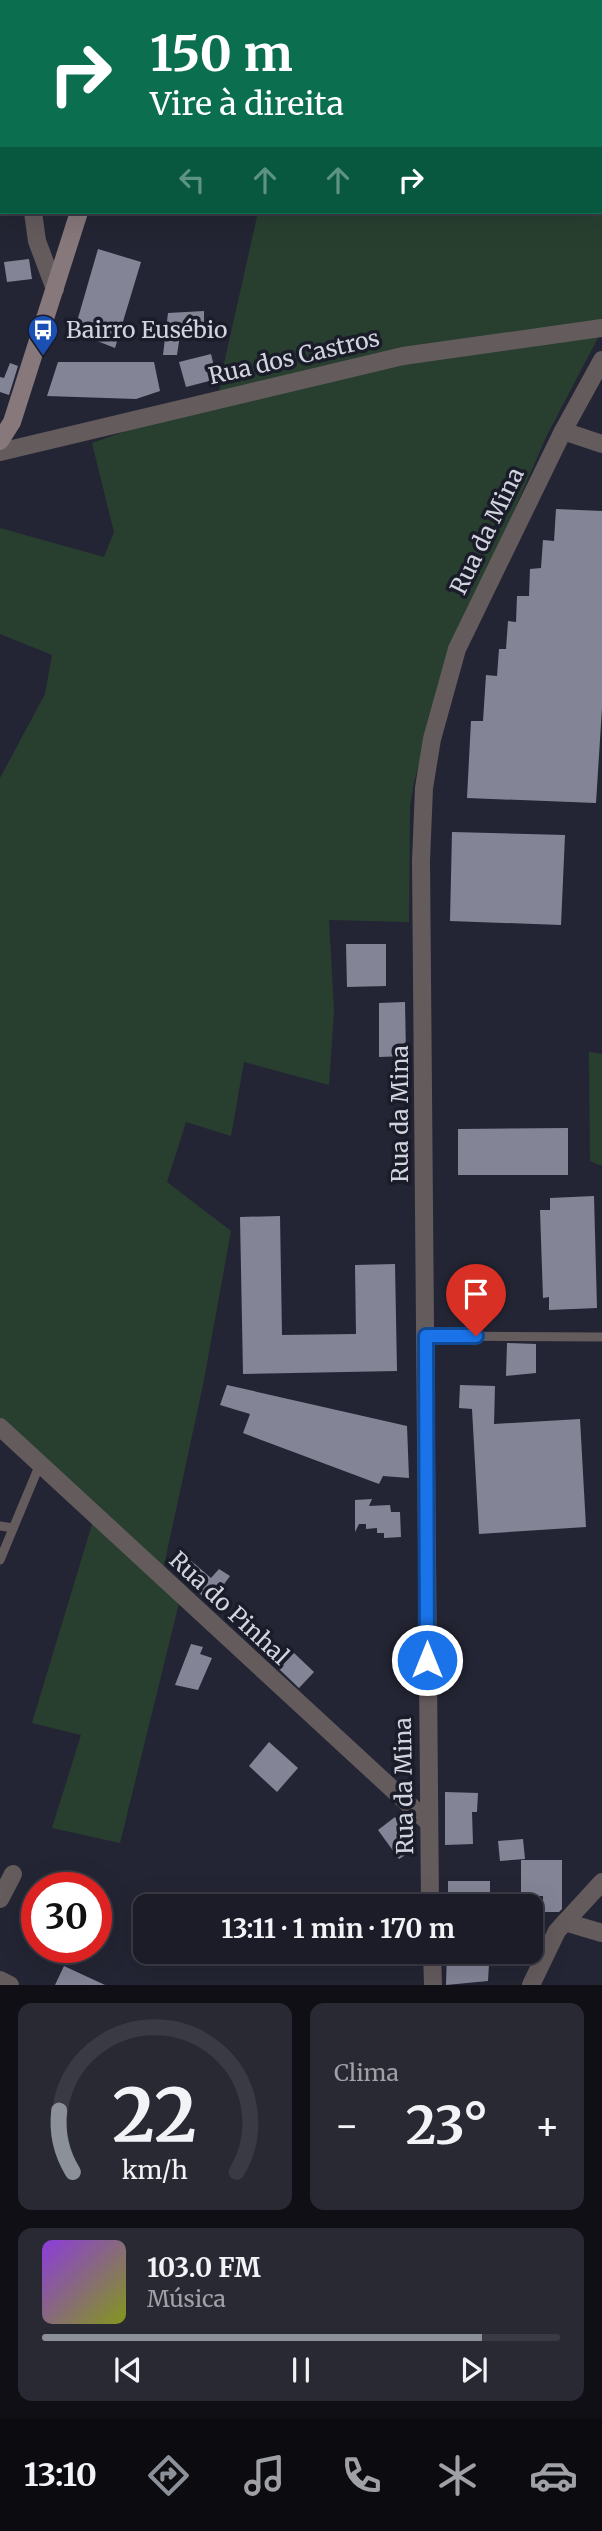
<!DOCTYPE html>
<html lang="pt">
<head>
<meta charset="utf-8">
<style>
  :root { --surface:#1b1c27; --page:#282933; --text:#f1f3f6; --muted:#a0a1a7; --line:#393a44; --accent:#8c9099 }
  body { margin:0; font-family:Merriweather,serif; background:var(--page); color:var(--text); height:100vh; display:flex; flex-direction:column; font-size:26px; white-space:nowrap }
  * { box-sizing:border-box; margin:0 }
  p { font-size:23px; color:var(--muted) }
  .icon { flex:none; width:38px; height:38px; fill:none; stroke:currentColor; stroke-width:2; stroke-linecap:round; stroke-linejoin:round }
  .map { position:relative; height:1985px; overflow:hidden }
  .details { display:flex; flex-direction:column; gap:18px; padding:18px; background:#0f0f15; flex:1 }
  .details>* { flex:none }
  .guide { position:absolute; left:0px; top:0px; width:602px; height:214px; box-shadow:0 7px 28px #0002,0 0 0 2px var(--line); background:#0b6e4f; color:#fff; overflow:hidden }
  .speed { position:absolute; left:21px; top:1872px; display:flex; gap:14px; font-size:35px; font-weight:700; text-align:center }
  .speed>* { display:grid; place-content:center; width:91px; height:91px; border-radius:50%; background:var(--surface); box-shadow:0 7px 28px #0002,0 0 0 2px var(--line); line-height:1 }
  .speed .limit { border:10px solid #d22; background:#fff; color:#111 }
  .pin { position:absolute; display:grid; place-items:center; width:60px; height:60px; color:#fff; margin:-72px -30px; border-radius:50% 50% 50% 0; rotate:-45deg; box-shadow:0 0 7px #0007 }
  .pin .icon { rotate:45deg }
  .me { position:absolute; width:77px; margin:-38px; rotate:0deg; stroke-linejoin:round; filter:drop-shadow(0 0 5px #0008) }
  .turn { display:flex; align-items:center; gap:24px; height:147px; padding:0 35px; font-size:32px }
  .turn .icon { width:91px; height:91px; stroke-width:2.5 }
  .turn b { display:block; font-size:49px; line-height:60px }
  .lanes { display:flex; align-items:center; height:66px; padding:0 35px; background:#0003; justify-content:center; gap:35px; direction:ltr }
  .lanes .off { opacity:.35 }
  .big { font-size:52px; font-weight:700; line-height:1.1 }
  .details .widget { flex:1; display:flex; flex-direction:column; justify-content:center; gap:10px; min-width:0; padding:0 24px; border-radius:14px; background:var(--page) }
  .details .dial { align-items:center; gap:0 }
  .dial svg { height:182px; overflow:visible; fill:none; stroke:var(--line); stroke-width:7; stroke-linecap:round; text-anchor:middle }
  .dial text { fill:var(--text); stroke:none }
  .song { display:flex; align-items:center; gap:21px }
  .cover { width:84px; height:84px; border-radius:10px; background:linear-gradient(135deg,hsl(270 70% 55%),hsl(70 70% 35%)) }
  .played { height:7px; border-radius:4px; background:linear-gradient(90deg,var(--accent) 85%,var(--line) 85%) }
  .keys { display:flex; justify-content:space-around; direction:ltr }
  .heat { display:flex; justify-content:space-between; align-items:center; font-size:38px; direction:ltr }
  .details .tiles { flex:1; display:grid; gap:18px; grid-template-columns:1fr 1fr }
  .widget:last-child { grid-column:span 2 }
  .trip { position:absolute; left:133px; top:1894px; width:410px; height:70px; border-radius:14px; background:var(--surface); box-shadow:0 7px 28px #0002,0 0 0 2px var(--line); font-weight:700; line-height:70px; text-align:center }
  .dock { display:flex; height:112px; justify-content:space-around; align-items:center; background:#0b0b10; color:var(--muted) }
  .dock .icon { width:49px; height:49px }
  .dock .current { color:var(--accent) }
  .dock b { font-size:32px; color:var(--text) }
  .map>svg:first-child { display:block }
  .green { fill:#283f30 }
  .building { fill:#838597 }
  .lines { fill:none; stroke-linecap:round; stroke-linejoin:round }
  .lane { stroke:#645b5d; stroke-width:9 }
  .street { stroke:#645b5d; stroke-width:18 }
  .secondary { stroke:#87787b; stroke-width:18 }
  .route-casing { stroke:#114b97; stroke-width:18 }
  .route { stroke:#1a73e8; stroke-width:12 }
  .labels { text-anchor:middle; stroke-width:7; stroke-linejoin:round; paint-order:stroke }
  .poi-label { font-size:23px; fill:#d2d4de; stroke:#1a1c2a; text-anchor:start }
  .street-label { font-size:23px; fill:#d2d4de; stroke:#1a1c2a }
</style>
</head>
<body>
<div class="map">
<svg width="602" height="1985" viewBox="0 0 602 1985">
  <rect width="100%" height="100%" fill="#242534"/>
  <g class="green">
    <polygon points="463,0 602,0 602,330 546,437 452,654 414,782 410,807 409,922 329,920 334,1011 329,1085 244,1062 231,1136 186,1122 167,1182 231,1231 203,1385 163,1570 179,1603 120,1843 52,1828 81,1735 32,1723 96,1511 0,1421 0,778 45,694 52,655 0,634 0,528 104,557 114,532 92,443 188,409 218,402 221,377 258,212 600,212 600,2 457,2"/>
    <polygon points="589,1052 602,1054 602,1166 590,1161"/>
  </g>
  <g class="building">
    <polygon points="98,249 141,262 115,348 74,332"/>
    <polygon points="29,259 32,279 7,282 4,262"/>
    <polygon points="204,311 204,326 181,328 177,355 163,355 168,313"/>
    <polygon points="211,354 217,379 186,387 179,362"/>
    <polygon points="58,362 154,362 160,391 136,399 47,396"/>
    <polygon points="10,363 18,366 9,395 0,392 0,377 4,378"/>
    <polygon points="556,509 602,511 602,708 596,803 467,798 471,721 483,721 486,675 497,676 499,649 506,649 508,621 516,622 517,596 529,596 530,569 541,568 543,540 554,541"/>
    <polygon points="452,832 565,835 561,925 450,921"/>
    <polygon points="346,944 386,944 386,986 347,987"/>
    <polygon points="405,1002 406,1056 379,1057 379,1003"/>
    <polygon points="568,1128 568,1175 458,1175 458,1129"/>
    <polygon points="594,1196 597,1308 549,1310 549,1297 543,1298 540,1210 550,1210 550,1198"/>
    <polygon points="280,1216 282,1335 356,1334 355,1265 395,1264 397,1371 243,1374 240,1217"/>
    <polygon points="507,1343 536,1344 536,1373 506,1376"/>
    <polygon points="227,1385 407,1426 409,1478 383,1476 379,1484 243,1433 250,1414 220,1405"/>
    <polygon points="460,1385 495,1386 494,1424 580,1419 586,1527 479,1534 472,1409 459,1408"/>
    <polygon points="372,1499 369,1506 390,1505 391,1512 400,1512 401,1537 384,1538 384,1533 377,1533 377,1528 366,1529 366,1524 359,1524 355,1532 355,1500"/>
    <polygon points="189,1559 211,1578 219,1569 230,1576 222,1587 218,1584 206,1599 177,1574"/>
    <polygon points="191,1644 203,1647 200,1654 212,1658 198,1690 175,1685"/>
    <polygon points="294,1653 314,1672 299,1688 279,1669"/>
    <polygon points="269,1742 298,1768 277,1792 249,1766"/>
    <polygon points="445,1792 478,1793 477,1812 472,1812 473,1844 445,1845"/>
    <polygon points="395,1817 415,1849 399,1859 378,1830"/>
    <polygon points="523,1839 525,1859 500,1861 498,1841"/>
    <polygon points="521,1860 562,1860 562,1909 559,1912 543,1912 543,1896 521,1896"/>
    <rect x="448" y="1881" width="42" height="23"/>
    <polygon points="447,1951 467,1951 467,1964 489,1964 488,1981 446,1985"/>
    <polygon points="64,1966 105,1985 55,1985"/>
  </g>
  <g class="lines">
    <g class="lane">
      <polyline points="426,1336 602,1337"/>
      <polyline points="0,1526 13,1528"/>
      <polyline points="0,1560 40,1464"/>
    </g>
    <g class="street">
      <polyline points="8,2 10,0"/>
      <polyline points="0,135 2,136"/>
      <polyline points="33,212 37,241 55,289"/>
      <polyline points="563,431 602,444"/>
      <polyline points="0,452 403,356 602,328"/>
      <polyline points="0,1427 428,1822"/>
      <polyline points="0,1899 13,1874"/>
      <polyline points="430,1906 421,861 424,788 432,739 457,649 563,431 602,360"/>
      <polyline points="565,1922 602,1933"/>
      <polyline points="432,1951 433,1985"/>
      <polyline points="0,1980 10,1985"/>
      <polyline points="531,1985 557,1931 602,1882"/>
    </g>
    <g class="secondary">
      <polyline points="127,2 226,0"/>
      <polyline points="0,9 2,8"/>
      <polyline points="0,441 12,422 79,212"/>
    </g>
  </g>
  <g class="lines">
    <g class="route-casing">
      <polyline id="route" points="427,1660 426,1336 476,1336"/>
    </g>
    <use href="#route" class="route"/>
  </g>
  <defs>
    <g id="bus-pin" transform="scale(1.575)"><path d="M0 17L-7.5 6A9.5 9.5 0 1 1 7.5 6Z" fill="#1a4fb4" stroke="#1a1c2a"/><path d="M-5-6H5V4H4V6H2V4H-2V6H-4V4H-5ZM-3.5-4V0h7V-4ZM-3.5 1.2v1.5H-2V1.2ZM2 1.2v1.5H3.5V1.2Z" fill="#fff"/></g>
  </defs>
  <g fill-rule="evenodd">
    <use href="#bus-pin" x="43" y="330"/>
  </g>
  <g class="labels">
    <g class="poi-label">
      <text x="66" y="338">Bairro Eusébio</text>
    </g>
    <g class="street-label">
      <text transform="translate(294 357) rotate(-13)" y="8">Rua dos Castros</text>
      <text transform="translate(487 531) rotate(-64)" y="8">Rua da Mina</text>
      <text transform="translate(400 1114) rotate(-90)" y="8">Rua da Mina</text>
      <text transform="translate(229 1608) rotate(43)" y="8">Rua do Pinhal</text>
      <text transform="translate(404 1786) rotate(-91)" y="8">Rua da Mina</text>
    </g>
  </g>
</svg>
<div class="speed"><div class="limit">30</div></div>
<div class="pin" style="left:476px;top:1336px;background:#d93025"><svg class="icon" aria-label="arrive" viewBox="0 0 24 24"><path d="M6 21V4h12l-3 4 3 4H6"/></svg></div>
<svg class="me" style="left:427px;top:1660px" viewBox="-20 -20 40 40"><circle r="17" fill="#1a73e8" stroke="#fff" stroke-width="3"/><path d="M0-11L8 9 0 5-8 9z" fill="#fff"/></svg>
<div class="trip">13:11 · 1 min · 170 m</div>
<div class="guide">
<div class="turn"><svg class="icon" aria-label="right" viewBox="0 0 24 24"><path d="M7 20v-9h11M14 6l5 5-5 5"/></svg><div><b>150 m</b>Vire à direita</div></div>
<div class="lanes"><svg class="icon off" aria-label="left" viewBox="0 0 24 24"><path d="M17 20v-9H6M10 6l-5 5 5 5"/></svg><svg class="icon off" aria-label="ahead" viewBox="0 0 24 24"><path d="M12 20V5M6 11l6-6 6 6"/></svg><svg class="icon off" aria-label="ahead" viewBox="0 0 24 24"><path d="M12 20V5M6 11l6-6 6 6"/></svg><svg class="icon" aria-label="right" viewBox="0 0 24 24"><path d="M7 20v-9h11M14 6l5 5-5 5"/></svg></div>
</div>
</div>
<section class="details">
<div class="tiles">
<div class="widget dial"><svg viewBox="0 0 100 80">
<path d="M14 69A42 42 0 1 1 86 69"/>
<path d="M14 69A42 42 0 0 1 8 42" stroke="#8c9099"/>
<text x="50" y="56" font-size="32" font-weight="700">22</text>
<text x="50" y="72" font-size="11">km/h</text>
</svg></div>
<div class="widget"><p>Clima</p>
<div class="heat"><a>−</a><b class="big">23°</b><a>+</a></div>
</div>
<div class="widget">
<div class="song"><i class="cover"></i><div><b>103.0 FM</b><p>Música</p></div></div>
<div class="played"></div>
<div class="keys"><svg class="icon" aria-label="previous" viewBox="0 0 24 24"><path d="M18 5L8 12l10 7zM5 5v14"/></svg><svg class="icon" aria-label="pause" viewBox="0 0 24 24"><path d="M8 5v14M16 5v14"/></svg><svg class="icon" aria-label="next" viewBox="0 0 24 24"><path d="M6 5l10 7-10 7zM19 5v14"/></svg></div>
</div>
</div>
</section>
<nav class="dock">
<b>13:10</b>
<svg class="icon current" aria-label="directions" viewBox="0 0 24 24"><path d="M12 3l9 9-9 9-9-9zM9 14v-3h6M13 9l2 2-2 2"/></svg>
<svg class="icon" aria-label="music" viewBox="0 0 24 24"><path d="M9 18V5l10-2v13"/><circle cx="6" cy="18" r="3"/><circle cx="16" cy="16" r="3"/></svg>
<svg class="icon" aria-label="phone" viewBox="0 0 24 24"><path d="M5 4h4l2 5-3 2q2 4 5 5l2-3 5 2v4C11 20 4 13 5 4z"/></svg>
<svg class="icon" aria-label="climate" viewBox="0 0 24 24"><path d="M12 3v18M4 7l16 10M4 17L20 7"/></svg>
<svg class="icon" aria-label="car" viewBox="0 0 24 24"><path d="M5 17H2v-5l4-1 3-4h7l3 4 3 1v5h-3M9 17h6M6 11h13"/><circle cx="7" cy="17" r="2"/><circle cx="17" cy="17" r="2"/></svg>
</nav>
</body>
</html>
